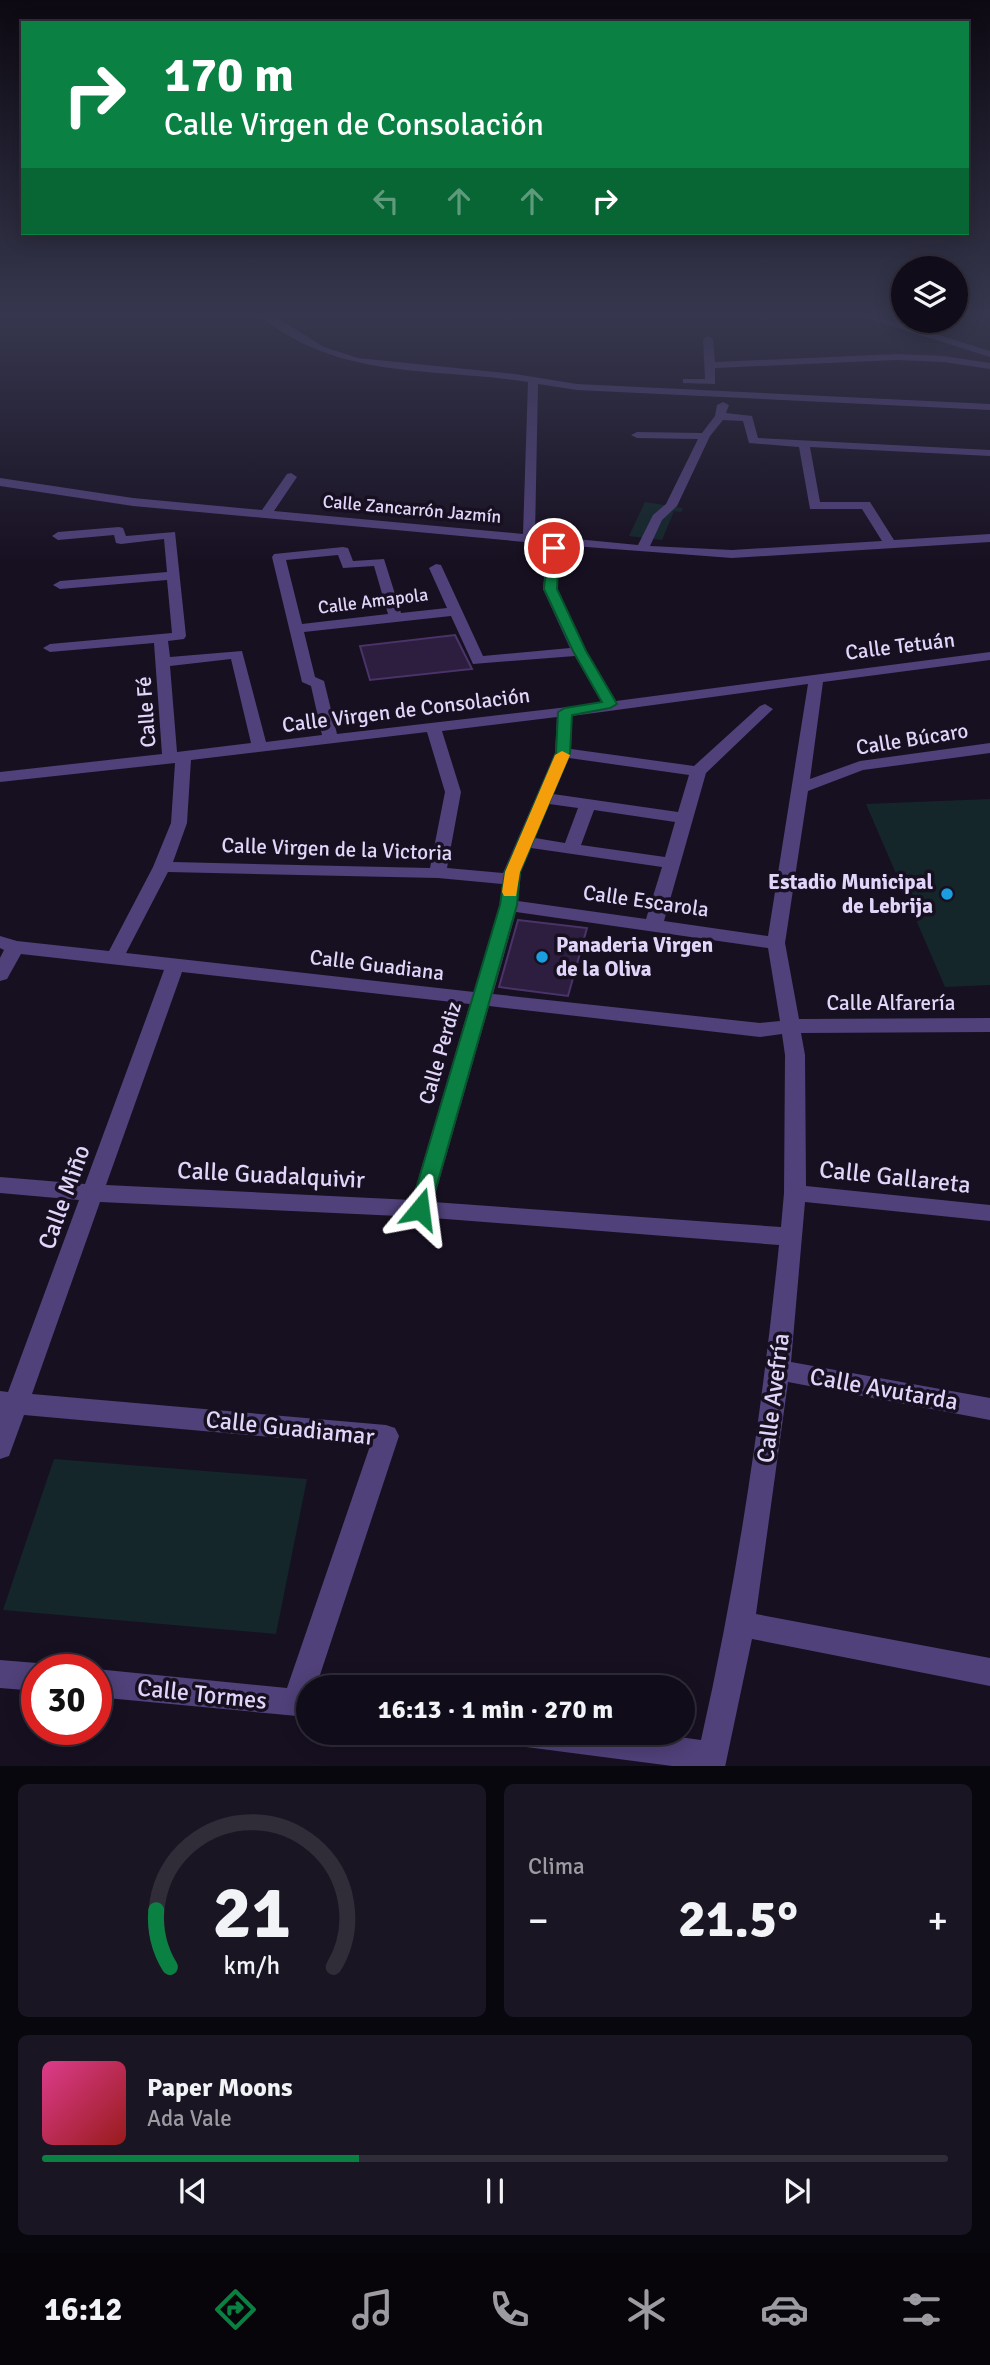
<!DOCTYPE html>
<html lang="es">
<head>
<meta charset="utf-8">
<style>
  :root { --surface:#110c19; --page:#1a1522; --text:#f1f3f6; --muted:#9c9ba2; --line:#302c38; --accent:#0b8043 }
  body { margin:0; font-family:Signika,sans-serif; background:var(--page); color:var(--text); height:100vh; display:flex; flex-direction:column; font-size:26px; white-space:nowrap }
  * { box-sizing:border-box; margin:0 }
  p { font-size:23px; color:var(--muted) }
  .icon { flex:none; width:38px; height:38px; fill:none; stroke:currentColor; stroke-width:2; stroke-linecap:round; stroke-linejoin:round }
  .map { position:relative; height:1766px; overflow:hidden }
  .sheet { display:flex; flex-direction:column; gap:18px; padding:18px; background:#09070e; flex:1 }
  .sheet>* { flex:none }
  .banner { position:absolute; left:21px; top:21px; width:948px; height:214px; border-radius:0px; box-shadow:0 4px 18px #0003,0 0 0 2px var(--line); background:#0b8043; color:#fff; overflow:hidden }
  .fabs { position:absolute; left:891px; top:256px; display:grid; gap:14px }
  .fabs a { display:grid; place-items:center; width:77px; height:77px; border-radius:50%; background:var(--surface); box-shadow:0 4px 18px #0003,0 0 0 2px var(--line); font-size:35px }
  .speed { position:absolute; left:21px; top:1654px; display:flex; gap:14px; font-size:35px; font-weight:700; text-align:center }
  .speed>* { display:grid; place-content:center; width:91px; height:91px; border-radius:50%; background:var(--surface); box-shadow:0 4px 18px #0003,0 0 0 2px var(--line); line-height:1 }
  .speed .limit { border:10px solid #d22; background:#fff; color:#111 }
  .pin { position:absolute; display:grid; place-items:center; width:60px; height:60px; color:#fff; margin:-30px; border:4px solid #fff; border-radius:50%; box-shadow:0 2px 7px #0007 }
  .me { position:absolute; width:77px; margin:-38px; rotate:16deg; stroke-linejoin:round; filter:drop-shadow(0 0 5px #0008) }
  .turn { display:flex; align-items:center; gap:24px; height:147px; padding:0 28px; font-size:32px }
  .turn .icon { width:91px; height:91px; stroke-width:2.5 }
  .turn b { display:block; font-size:49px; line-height:60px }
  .lanes { display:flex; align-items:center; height:66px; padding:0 28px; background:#0003; justify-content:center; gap:35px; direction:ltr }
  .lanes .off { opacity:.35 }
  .big { font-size:52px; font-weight:800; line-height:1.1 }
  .sheet .tile { flex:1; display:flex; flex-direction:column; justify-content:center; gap:10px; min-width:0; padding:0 24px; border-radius:10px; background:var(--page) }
  .sheet .dial { align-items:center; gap:0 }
  .dial svg { height:182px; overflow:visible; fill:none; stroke:var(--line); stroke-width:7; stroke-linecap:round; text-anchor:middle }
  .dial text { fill:var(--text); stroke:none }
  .song { display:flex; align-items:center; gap:21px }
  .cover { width:84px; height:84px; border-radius:10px; background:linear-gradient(135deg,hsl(330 70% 55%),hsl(0 70% 35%)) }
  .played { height:7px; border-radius:4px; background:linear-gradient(90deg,var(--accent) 35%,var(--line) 35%) }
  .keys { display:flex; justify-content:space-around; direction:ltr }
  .heat { display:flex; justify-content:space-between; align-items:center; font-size:38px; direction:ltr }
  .sheet .tiles { flex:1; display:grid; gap:18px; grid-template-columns:1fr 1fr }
  .tile:last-child { grid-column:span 2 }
  .trip { position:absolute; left:296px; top:1675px; width:399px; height:70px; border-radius:35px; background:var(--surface); box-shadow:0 4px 18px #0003,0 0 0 2px var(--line); font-weight:800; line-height:70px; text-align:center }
  .dock { display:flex; height:112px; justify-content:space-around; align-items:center; background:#07050a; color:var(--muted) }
  .dock .icon { width:49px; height:49px }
  .dock .active { color:var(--accent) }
  .dock b { font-size:32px; color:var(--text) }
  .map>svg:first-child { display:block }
  .green { fill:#14262a }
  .building { fill:#2d1e40; stroke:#4a3369; stroke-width:2 }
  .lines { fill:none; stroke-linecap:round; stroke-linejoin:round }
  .minor { fill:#50417a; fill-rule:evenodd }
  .route { fill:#0b8043; stroke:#07532c; stroke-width:2 }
  .slow { fill:#f59e0b }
  .poi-dot { fill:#1b9ee0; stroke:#171021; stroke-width:2.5 }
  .labels { text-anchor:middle; stroke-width:7; stroke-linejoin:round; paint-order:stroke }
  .far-street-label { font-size:18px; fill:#e2d5fa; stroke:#171021 }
  .street-label { font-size:21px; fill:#e2d5fa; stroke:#171021 }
  .poi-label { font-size:21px; font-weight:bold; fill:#e2d5fa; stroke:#171021; text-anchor:end }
  .near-street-label { font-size:24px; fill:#e2d5fa; stroke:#171021 }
</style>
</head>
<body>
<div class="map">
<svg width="990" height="1767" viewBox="0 0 990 1767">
  <rect width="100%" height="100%" fill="#171021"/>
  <g class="green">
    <polygon points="645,502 683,508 681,512 674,511 662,540 629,536"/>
    <polygon points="990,799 990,985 945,987 866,804"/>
    <polygon points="54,1459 307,1479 276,1634 3,1610"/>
  </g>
  <g class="building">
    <polygon points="455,635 472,669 370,680 360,646"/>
    <polygon points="518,920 587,928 568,996 499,987"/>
  </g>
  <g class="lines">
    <g class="minor">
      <path d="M258,314H271L324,347L358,358L515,374L577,384L990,404V410L577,390L538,384L535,535L638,545L653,515L666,504L698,439L637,438L631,435L637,432L702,433L715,416L717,405L723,402L729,405L726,413L752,416L758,438L990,450V456L810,447L820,502H870L894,540L990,534V542L732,558L560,545L557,589L586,651L616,701L990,652V660L823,682L810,779L860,761L990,743V753L863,770L808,791L785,943L799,1019L990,1018V1032L801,1033L805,1055L806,1186L990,1205V1221L805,1202L791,1362L990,1398V1420L788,1382L756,1614L990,1658V1686L752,1639L725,1767H680L526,1747L516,1742L512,1732H643L701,1740C738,1577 762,1411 779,1245L420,1217L100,1202L32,1394L386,1425L395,1428L399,1436L316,1687H308V1717L96,1697V1669L287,1688L370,1446L24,1415L9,1456L0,1459V1391L8,1392L79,1200L0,1193V1177L85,1184L164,970L21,954L7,979L0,981V958L4,950L0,948V936L17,941L109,951L153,867L171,823L175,763L0,782V772L162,754L154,643L50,652L43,648L50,644L172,633L167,580L60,589L53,585L60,581L167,572L164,539L121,544L116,543L114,535L58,540L52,536L58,532L119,527L123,528L126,536L175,532L186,636L184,639L168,641L170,657L242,651L266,742L322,735L311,686L302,682L272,557L274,554L343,547L348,548L353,561L384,559L401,613L447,608L429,568L436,564L441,565L483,656L570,648L543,589L547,544L133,506L0,486V478L133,498L262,510L287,474L291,473L297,477L274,511L523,534L528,382C433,367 337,381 258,314ZM723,420L743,421L749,443L799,447L810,509H862L882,541L732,550L650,546L662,520L677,506L710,436ZM338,555L343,568L374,566L388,614L302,624L286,560ZM451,616L473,664L575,656L602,703L337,734L324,681L315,677L304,632ZM231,659L251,743L177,752L170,666ZM808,684L768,936L664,921L706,773L773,709L765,704L760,706L694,766L571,749L572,716ZM557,717L555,753L503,873L447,868L461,792L442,731ZM427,732L445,792L430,868L173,862L187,823L191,760ZM569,758L689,775L678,812L553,794ZM549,804L578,808L565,843L535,838ZM594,810L675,822L665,857L581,845ZM531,848L662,867L646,919L518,901L521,872ZM168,872L438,878L502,884L500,905L474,992L126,953ZM516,912L768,948L780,1021L760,1023L493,994ZM182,972L470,1004L412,1200L106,1185ZM489,1006L760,1037L782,1034L785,1055L784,1193L781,1227L433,1202Z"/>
      <polygon points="854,314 871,314 990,351 990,357"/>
      <polygon points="708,336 713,339 715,362 897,354 944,356 990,363 990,369 944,362 897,360 715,368 715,384 683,383 683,379 705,379 703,339"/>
      <polygon points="0,1660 37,1663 48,1670 37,1670 37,1691 0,1688"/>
    </g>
  </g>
  <linearGradient id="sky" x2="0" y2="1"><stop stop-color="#0d0912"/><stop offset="0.56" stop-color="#36374e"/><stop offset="1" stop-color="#36374e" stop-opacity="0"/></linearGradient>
  <rect width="990" height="562" fill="url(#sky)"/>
  <polygon class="route" points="549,546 559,548 557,589 586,651 617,704 610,708 572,715 570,753 520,872 517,905 430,1209 427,1214 420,1216 413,1214 410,1209 500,905 505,872 556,753 558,712 565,708 602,702 573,651 544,589"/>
  <polygon class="slow" points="562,751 570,755 520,872 516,896 504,896 502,892 505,872 555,755"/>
  <g class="poi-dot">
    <circle cx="947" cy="894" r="7"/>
    <circle cx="542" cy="957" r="7"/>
  </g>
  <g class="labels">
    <g class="far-street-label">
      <text transform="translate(412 509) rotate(5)" y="6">Calle Zancarrón Jazmín</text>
      <text transform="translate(373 601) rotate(-7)" y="6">Calle Amapola</text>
    </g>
    <g class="street-label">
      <text transform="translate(900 646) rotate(-7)" y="7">Calle Tetuán</text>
      <text transform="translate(406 710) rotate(-7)" y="7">Calle Virgen de Consolación</text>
      <text transform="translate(146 712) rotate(-94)" y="7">Calle Fé</text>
      <text transform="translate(912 739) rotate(-9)" y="7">Calle Búcaro</text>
      <text transform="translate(337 849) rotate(2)" y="7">Calle Virgen de la Victoria</text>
      <text transform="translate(646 901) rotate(8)" y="7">Calle Escarola</text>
      <text transform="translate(377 965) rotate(7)" y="7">Calle Guadiana</text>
      <text x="891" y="1010">Calle Alfarería</text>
      <text transform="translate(440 1053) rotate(-74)" y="7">Calle Perdiz</text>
    </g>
    <g class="poi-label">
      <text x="933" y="889">Estadio Municipal<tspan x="933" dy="24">de Lebrija</tspan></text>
      <text x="556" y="952" text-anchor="start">Panaderia Virgen<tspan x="556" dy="24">de la Oliva</tspan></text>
    </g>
    <g class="near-street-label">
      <text transform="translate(271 1175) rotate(3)" y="8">Calle Guadalquivir</text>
      <text transform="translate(895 1177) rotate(6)" y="8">Calle Gallareta</text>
      <text transform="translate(64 1197) rotate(-70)" y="8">Calle Miño</text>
      <text transform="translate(884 1389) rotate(10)" y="8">Calle Avutarda</text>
      <text transform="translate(773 1398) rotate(-83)" y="8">Calle Avefría</text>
      <text transform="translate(290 1428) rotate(6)" y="8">Calle Guadiamar</text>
      <text transform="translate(202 1694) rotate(6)" y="8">Calle Tormes</text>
    </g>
  </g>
</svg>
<div class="fabs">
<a><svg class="icon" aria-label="layers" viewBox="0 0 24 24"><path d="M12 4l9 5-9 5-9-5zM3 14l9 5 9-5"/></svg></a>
</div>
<div class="speed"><div class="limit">30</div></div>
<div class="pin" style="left:554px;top:548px;background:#d93025"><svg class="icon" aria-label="arrive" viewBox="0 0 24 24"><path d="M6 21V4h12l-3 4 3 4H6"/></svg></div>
<svg class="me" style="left:420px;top:1209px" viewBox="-20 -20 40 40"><path d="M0-17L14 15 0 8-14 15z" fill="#0b8043" stroke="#fff" stroke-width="4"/></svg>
<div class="trip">16:13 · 1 min · 270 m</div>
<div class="banner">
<div class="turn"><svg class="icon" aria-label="right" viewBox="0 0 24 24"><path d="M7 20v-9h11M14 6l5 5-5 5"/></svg><div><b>170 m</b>Calle Virgen de Consolación</div></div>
<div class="lanes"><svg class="icon off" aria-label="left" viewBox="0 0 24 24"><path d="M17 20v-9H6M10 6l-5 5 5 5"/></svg><svg class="icon off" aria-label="ahead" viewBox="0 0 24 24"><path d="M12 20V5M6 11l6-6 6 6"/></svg><svg class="icon off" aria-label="ahead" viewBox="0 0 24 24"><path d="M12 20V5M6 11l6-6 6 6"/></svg><svg class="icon" aria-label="right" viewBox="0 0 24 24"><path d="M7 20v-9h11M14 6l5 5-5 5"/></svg></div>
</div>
</div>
<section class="sheet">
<div class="tiles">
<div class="tile dial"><svg viewBox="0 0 100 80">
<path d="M14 69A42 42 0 1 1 86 69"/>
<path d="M14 69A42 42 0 0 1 8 44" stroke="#0b8043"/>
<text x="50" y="56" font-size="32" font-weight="700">21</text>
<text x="50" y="72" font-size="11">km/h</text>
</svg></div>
<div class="tile"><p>Clima</p>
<div class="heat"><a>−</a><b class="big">21.5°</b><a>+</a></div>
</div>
<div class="tile">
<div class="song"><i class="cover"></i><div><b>Paper Moons</b><p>Ada Vale</p></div></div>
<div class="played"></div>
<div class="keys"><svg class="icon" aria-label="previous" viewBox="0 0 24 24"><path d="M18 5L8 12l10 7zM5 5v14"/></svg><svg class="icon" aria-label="pause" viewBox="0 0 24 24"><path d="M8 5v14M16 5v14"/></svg><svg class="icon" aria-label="next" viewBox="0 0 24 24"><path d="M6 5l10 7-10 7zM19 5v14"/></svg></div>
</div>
</div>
</section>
<nav class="dock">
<b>16:12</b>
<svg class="icon active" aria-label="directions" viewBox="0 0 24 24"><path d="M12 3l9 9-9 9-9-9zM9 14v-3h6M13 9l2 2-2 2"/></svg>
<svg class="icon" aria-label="music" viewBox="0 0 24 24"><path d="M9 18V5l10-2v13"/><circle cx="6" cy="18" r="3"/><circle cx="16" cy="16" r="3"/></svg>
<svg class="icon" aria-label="phone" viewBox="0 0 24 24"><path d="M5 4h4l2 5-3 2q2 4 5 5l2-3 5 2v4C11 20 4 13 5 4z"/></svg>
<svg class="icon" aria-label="climate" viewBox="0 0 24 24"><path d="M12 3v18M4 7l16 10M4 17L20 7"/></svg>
<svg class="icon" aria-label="car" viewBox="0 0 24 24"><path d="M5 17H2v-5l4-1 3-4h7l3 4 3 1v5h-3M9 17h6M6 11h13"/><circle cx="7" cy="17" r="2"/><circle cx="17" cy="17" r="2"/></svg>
<svg class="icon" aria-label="filters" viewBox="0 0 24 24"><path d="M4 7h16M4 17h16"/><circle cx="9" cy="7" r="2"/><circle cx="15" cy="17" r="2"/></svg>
</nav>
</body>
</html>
